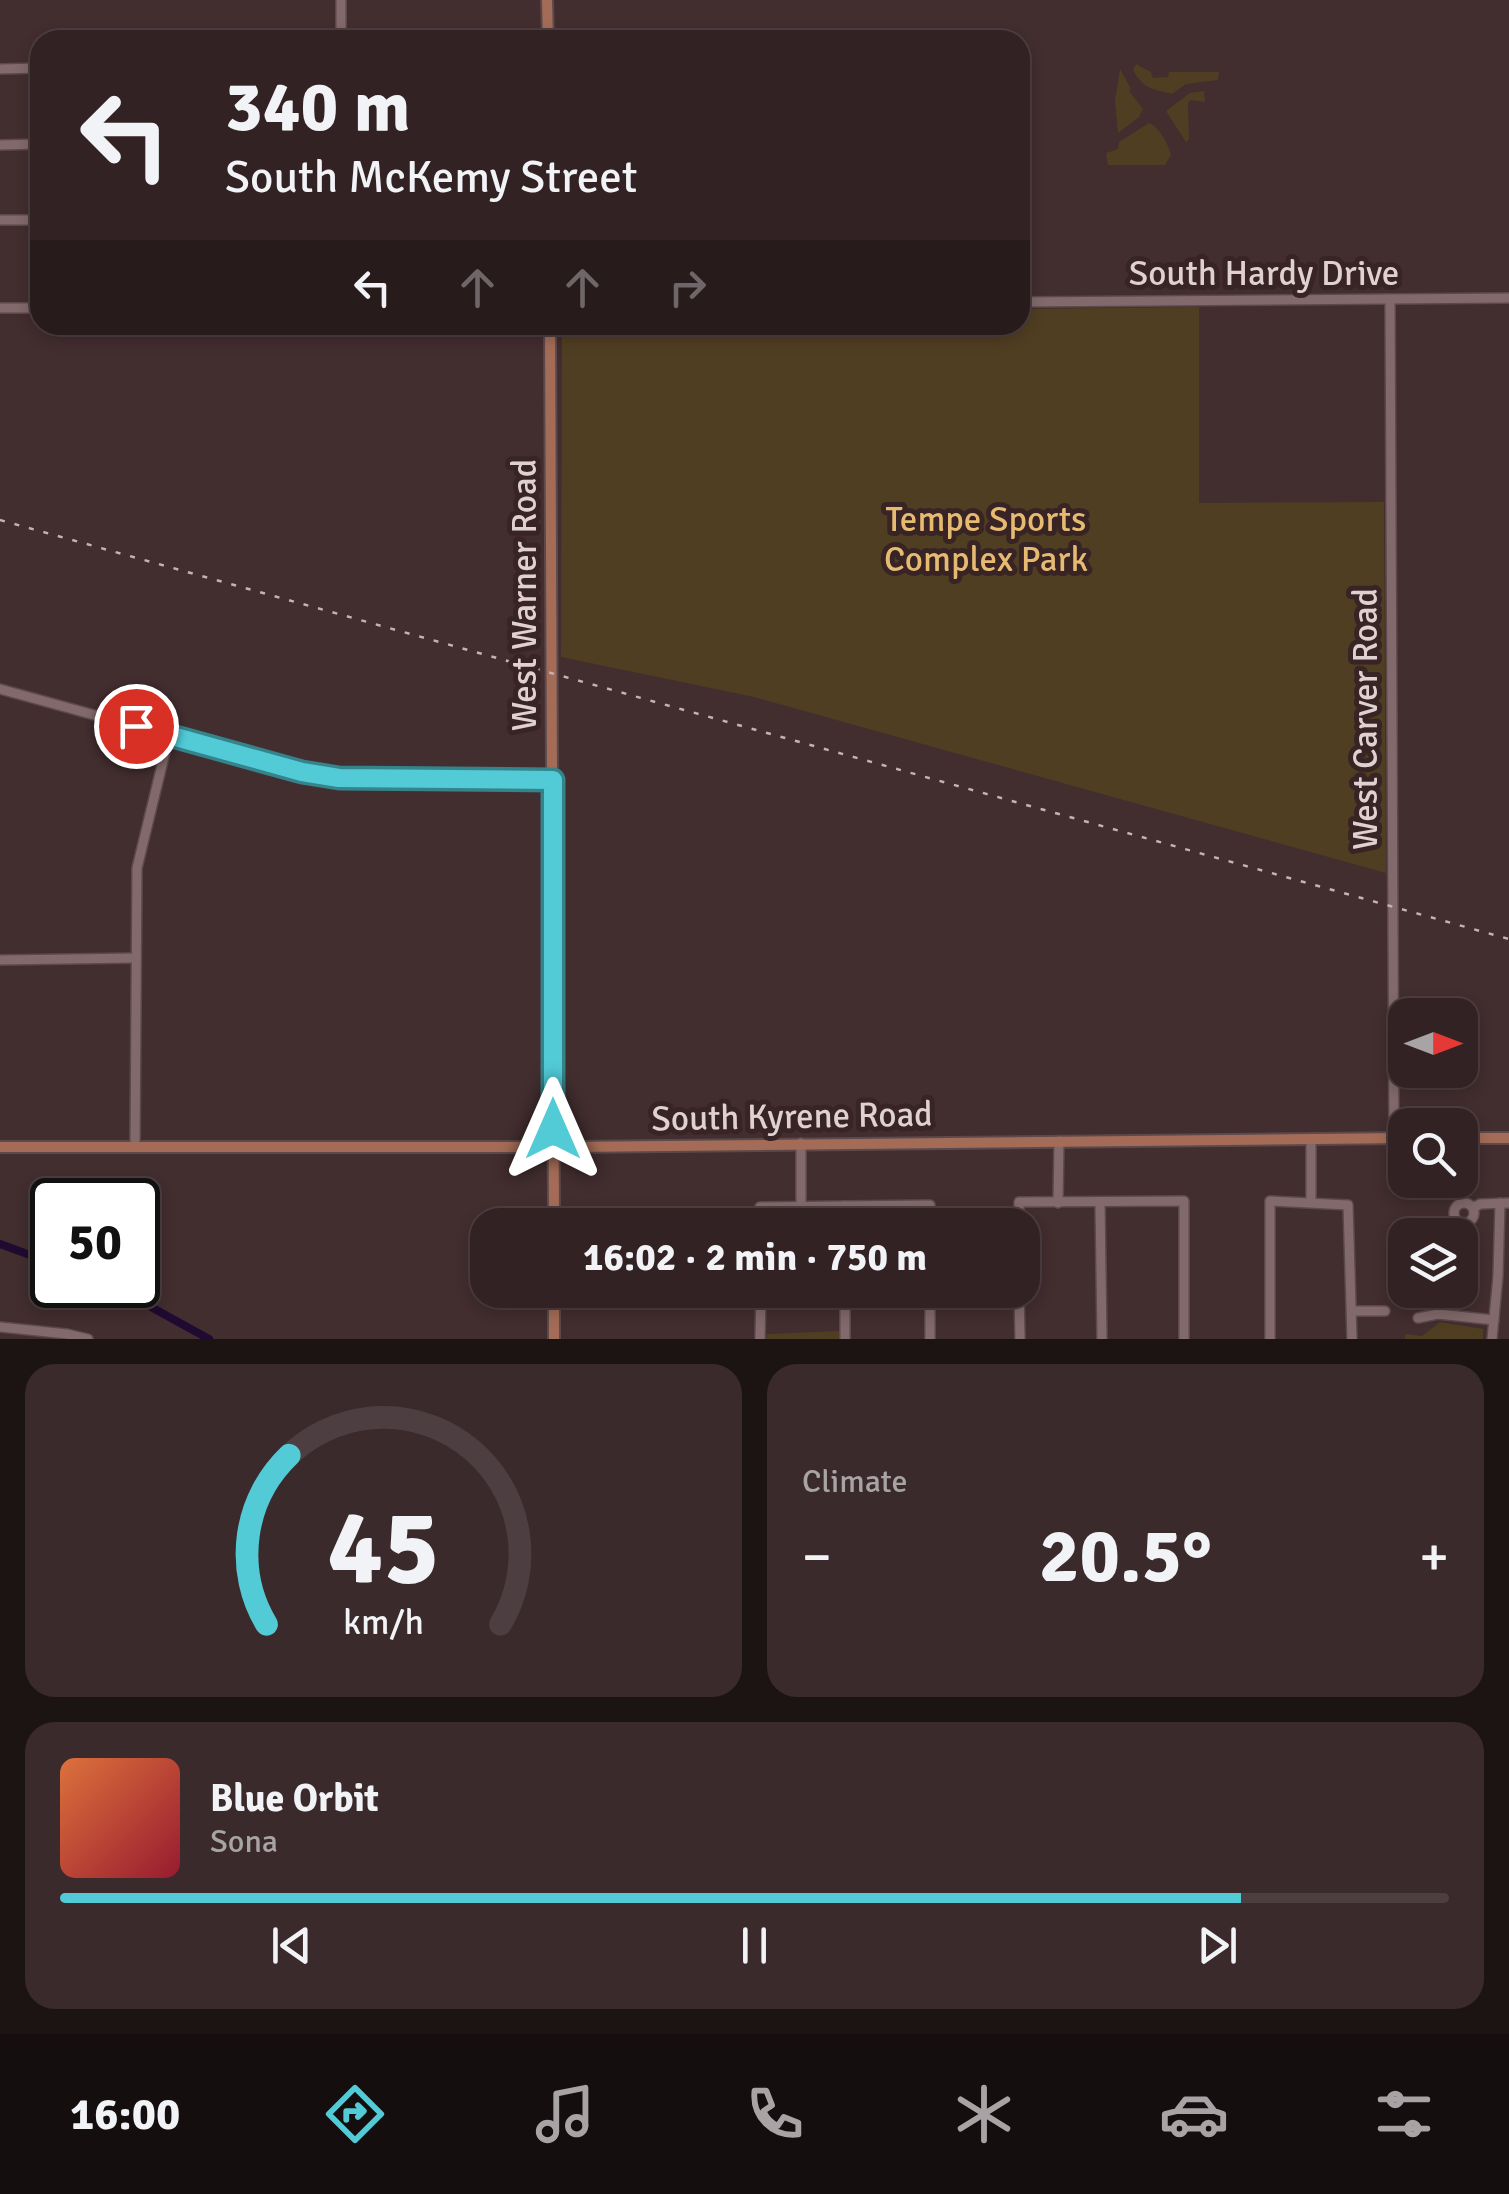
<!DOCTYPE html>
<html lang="en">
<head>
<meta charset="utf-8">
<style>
  :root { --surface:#322223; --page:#3a2a2b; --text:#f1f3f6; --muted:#a8a4a6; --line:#4d3f41; --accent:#52cbd7 }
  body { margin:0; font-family:Signika,sans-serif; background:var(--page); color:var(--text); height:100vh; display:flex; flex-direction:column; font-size:38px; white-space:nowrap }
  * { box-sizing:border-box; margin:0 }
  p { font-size:32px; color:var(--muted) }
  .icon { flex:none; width:55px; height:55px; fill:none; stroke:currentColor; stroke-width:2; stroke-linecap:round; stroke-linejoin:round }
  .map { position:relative; height:1339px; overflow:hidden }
  .panel { display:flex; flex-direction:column; gap:25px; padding:25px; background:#1c1313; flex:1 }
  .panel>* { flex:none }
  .banner { position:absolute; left:30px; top:30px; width:1000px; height:305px; border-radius:30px; box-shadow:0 5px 15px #0003,0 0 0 2px var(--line); background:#322223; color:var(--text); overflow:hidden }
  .needle { width:65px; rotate:90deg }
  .fabs { position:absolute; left:1388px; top:998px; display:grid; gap:20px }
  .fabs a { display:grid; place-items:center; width:90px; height:90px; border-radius:20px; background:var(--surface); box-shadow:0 5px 15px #0003,0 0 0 2px var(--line); font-size:50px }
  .speed { position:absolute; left:30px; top:1178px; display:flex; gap:20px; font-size:50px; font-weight:700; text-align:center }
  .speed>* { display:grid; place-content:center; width:130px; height:130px; border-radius:50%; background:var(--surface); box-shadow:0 5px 15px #0003,0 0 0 2px var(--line); line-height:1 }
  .speed .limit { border:5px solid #111; border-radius:15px; background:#fff; color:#111 }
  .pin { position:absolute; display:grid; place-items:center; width:85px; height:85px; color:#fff; margin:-42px; border:5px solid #fff; border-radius:50%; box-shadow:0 2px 10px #0007 }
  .me { position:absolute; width:110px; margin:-55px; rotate:0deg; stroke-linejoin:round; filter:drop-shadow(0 0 8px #0008) }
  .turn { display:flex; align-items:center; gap:35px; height:210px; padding:0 30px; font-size:45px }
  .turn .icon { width:130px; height:130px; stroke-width:2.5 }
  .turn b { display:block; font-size:70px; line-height:85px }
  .lanes { display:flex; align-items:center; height:95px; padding:0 30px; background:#0003; justify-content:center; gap:50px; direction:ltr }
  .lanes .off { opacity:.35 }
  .big { font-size:75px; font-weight:700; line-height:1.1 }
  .panel .widget { flex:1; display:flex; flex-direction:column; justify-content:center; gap:15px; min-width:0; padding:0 35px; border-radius:30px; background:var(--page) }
  .panel .dial { align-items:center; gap:0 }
  .dial svg { height:260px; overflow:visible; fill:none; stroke:var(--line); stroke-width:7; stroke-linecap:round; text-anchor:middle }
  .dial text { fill:var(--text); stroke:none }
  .song { display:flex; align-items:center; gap:30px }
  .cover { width:120px; height:120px; border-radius:15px; background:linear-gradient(135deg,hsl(20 70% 55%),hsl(350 70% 35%)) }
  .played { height:10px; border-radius:5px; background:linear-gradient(90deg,var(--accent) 85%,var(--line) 85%) }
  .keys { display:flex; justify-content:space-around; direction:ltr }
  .heat { display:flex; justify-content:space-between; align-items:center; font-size:55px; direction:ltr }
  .panel .tiles { flex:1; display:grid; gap:25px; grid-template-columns:1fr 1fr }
  .widget:last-child { grid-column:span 2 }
  .trip { position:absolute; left:470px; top:1208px; width:570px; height:100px; border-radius:30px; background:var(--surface); box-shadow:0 5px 15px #0003,0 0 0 2px var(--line); font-weight:700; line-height:100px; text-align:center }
  .menu { display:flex; height:160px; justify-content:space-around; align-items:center; background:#140e0e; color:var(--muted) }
  .menu .icon { width:70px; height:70px }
  .menu .current { color:var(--accent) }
  .menu b { font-size:45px; color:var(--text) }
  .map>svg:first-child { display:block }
  .green { fill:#503e22 }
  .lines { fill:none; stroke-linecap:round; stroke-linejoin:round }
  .canal { stroke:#1f0a31; stroke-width:8 }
  .minor-casing { stroke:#5b494b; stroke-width:12 }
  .major-casing { stroke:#5b494b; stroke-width:14 }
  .minor { stroke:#82696b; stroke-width:9 }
  .major { stroke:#a46c57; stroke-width:10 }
  .rail { stroke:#c3b3b5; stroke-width:2.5; stroke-dasharray:5 10; stroke-linecap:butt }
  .route-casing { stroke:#35848c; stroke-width:25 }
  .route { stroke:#52cbd7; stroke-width:18 }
  .labels { text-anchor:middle; stroke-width:10; stroke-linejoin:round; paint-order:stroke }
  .street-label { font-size:35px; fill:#dfd0d2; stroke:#382325 }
  .park-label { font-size:35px; fill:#e7ba72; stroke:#382325 }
</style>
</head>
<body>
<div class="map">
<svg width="1509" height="1339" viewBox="0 0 1509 1339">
  <rect width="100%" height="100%" fill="#422d2f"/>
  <g class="green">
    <path d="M1136,64L1151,72L1153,78L1168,77L1169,72H1219L1218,80L1186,84L1172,94C1153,89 1143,89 1133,70Z"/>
    <polygon points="1120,69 1131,89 1129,91 1143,109 1139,117 1118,133 1115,101"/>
    <polygon points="1204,91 1205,102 1191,100 1188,103 1189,139 1186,142 1166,111 1190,93"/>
    <path d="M1149,123C1159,127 1169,145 1171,155L1165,165H1108L1106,153L1118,149L1119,142Z"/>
    <polygon points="1199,307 1199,503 1384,502 1386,873 754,697 561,657 562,325 1020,325 1020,309"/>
    <polygon points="1440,1322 1483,1329 1483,1339 1405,1339 1405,1334 1422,1336"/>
    <polygon points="841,1331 840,1339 766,1339 767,1334"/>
  </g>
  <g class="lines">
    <g class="canal">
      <polyline points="0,1244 52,1263"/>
      <polyline points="111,1285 209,1339"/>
    </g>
    <g class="minor-casing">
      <g id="minor">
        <polyline points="341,0 341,40"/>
        <polyline points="0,69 40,68"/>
        <polyline points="0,145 40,144"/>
        <polyline points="0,220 40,220"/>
        <polyline points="1390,300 1394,1138"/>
        <polyline points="1020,302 1509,298"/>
        <polyline points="0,308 40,308"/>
        <polyline points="0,689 302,772 337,778 553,779"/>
        <polyline points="0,960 136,958"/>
        <polyline points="1311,1139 1311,1202"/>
        <polyline points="801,1143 801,1207"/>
        <polyline points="135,1146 137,868 169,736"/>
        <polyline points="1058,1203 1059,1141"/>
        <polyline points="1100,1203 1102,1339"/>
        <circle cx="1464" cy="1213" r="10"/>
        <polyline points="845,1206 845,1225"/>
        <polyline points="1473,1208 1480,1204 1509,1203"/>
        <polyline points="760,1225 760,1207 930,1205 930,1225"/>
        <polyline points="1019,1225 1019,1202 1184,1201 1184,1339"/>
        <polyline points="845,1290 845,1339"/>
        <polyline points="1019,1290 1020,1339"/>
        <polyline points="1352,1311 1385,1311"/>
        <polyline points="1418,1318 1438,1314 1494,1320"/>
        <polyline points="0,1327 67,1334 88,1339"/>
        <polyline points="760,1339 761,1290"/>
        <polyline points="930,1339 930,1290"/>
        <polyline points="1270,1339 1270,1201 1348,1205 1352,1339"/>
        <polyline points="1492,1339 1498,1276 1500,1203"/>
      </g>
    </g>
    <g class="major-casing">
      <g id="major">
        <polyline points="547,0 548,40"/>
        <polyline points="550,325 554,1225"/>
        <polyline points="1460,1138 1509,1138"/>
        <polyline points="0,1147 571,1147 1405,1138"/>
        <polyline points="554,1290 554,1339"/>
      </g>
    </g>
    <use href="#minor" class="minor"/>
    <use href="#major" class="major"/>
    <polyline class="rail" points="0,520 1509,939"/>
  </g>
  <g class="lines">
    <g class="route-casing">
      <polyline id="route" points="136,726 302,772 339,778 553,780 553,1129"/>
    </g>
    <use href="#route" class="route"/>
  </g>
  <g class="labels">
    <g class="street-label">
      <text x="1264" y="285">South Hardy Drive</text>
      <text transform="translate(524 595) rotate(-90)" y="12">West Warner Road</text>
      <text transform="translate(1365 719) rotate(-90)" y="12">West Carver Road</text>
      <text transform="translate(792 1116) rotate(-1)" y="12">South Kyrene Road</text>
    </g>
    <g class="park-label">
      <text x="986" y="531">Tempe Sports<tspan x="986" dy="40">Complex Park</tspan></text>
    </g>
  </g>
</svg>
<div class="fabs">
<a><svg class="needle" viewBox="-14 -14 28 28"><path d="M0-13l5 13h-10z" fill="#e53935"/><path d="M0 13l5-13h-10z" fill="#a8a4a6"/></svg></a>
<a><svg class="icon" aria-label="search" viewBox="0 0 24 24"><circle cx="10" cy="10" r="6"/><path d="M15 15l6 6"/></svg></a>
<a><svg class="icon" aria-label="layers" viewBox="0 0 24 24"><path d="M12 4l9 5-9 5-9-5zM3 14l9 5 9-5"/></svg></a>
</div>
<div class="speed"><div class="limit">50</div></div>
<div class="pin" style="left:136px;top:726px;background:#d93025"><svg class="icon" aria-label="arrive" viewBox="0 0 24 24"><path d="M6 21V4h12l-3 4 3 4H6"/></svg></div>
<svg class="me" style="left:553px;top:1129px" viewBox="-20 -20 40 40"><path d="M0-17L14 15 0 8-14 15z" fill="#52cbd7" stroke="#fff" stroke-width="4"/></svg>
<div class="trip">16:02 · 2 min · 750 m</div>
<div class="banner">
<div class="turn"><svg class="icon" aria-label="left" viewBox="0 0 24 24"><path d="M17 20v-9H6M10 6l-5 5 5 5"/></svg><div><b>340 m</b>South McKemy Street</div></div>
<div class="lanes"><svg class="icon" aria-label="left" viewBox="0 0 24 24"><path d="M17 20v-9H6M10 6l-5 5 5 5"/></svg><svg class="icon off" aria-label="ahead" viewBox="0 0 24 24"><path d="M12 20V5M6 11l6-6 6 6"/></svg><svg class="icon off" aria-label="ahead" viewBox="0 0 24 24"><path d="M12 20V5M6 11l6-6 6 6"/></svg><svg class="icon off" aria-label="right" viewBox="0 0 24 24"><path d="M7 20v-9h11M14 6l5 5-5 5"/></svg></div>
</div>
</div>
<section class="panel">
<div class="tiles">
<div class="widget dial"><svg viewBox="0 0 100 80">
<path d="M14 69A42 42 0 1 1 86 69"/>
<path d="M14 69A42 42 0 0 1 21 17" stroke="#52cbd7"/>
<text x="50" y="56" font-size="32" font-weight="700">45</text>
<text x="50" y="72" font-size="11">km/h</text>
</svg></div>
<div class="widget"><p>Climate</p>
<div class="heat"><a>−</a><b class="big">20.5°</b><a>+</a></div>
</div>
<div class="widget">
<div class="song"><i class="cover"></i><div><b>Blue Orbit</b><p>Sona</p></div></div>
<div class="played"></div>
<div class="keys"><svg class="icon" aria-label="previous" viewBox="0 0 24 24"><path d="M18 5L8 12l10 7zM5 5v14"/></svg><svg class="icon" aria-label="pause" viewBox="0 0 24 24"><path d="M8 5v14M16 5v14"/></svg><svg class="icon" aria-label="next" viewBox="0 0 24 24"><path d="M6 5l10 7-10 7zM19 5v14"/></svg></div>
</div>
</div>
</section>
<nav class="menu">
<b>16:00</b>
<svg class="icon current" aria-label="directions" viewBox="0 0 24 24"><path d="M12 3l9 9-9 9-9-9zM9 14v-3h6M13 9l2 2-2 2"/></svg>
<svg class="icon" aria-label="music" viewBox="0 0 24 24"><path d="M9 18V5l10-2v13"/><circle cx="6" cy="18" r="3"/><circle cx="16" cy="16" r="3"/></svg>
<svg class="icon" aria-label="phone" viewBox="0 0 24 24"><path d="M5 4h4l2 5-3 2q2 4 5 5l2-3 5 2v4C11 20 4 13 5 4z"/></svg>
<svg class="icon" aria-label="climate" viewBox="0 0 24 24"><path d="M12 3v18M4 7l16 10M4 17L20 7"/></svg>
<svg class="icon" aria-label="car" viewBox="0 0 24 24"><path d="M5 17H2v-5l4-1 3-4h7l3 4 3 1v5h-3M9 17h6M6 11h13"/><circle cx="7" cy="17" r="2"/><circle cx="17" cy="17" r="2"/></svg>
<svg class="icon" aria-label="filters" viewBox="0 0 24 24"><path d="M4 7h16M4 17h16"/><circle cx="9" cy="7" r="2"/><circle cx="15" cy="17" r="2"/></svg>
</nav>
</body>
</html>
